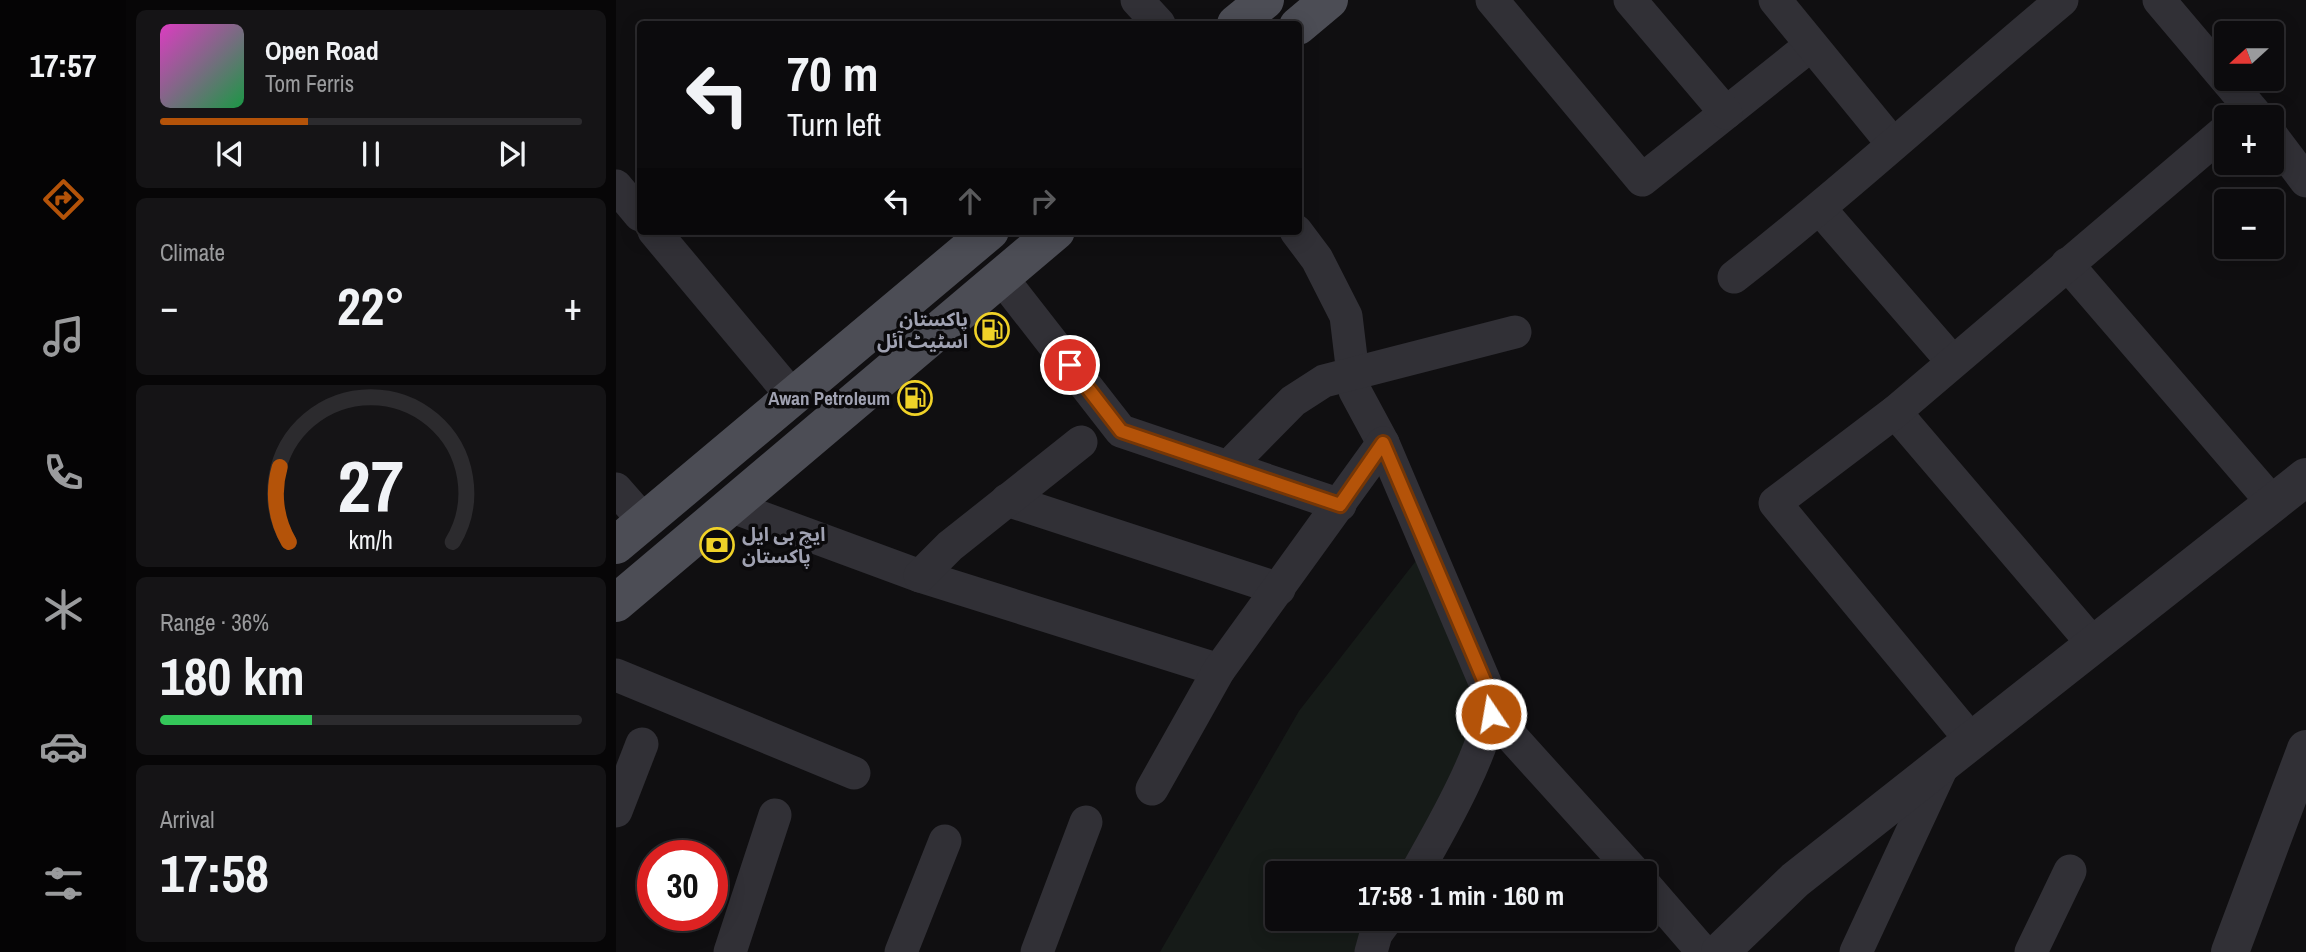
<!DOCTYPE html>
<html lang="en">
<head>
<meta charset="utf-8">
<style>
  :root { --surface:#0c0b0d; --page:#151416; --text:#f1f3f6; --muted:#9a9b9d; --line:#2c2b2e; --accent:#b45309 }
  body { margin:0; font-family:"Archivo Narrow","Noto Sans Arabic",sans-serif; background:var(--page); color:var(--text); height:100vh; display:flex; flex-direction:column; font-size:26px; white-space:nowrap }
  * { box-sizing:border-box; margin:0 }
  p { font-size:23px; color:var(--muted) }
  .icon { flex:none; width:38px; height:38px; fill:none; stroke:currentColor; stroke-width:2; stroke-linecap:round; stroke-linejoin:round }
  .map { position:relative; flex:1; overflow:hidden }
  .sheet { display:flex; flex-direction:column; gap:10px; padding:10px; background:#070607; width:490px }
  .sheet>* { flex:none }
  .hud { position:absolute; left:21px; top:21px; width:665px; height:214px; border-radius:7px; box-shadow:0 4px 18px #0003,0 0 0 2px var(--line); background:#0c0b0d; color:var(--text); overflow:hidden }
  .needle { width:46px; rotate:249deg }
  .buttons { position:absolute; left:1598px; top:21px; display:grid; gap:14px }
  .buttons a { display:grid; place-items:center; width:70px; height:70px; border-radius:7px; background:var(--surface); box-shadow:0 4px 18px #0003,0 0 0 2px var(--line); font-size:35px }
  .speed { position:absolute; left:21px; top:840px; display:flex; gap:14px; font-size:35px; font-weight:700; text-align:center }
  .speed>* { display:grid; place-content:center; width:91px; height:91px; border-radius:50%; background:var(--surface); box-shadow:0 4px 18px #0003,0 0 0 2px var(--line); line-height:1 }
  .speed .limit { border:10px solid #d22; background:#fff; color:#111 }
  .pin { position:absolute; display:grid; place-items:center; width:60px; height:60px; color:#fff; margin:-30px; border:4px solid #fff; border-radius:50%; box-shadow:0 2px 7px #0007 }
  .me { position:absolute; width:77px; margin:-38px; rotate:348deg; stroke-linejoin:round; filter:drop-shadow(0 0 5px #0008) }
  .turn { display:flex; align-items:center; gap:24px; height:147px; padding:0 35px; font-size:32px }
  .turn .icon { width:91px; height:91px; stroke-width:2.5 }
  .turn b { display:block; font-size:49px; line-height:60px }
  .lanes { display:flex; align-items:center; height:66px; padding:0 35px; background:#0003; justify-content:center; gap:35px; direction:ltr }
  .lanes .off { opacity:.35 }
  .big { font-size:52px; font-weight:800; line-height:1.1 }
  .sheet .widget { flex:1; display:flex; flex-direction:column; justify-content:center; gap:10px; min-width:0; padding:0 24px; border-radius:10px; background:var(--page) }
  .sheet .dial { align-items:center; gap:0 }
  .dial svg { height:182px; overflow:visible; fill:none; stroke:var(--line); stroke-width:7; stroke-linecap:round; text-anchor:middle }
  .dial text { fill:var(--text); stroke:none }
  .song { display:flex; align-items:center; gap:21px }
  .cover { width:84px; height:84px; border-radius:10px; background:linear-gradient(135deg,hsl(310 70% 55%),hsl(140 70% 35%)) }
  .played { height:7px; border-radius:4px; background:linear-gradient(90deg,var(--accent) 35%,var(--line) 35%) }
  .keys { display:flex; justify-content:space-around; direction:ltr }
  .heat { display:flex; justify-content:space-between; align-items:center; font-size:38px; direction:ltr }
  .charge { height:10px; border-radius:5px; background:linear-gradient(90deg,#34c759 36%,var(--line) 0) }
  .trip { position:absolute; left:649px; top:861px; width:392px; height:70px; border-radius:7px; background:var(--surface); box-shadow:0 4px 18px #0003,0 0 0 2px var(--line); font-weight:800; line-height:70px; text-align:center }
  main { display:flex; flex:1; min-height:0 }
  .tab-bar { display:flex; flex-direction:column; width:126px; justify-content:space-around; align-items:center; background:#050405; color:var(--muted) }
  .tab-bar .icon { width:49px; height:49px }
  .tab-bar .active { color:var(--accent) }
  .tab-bar b { font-size:32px; color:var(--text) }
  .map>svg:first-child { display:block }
  .green { fill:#161b18 }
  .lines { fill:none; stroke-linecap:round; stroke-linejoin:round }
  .minor { stroke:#313036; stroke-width:33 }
  .tertiary { stroke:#313036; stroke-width:38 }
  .primary { stroke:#4c4d55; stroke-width:38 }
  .route-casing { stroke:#753606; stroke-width:18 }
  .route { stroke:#b45309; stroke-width:12 }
  .labels { text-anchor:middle; stroke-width:7; stroke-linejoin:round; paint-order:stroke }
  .poi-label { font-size:19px; font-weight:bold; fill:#a0a2b2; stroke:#0b0a0c; text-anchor:end }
</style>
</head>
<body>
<main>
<nav class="tab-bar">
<b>17:57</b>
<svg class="icon active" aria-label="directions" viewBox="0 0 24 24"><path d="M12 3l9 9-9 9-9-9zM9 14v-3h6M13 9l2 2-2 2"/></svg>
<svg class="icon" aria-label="music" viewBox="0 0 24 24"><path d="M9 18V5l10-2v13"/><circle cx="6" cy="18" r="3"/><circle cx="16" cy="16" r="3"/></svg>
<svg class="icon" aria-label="phone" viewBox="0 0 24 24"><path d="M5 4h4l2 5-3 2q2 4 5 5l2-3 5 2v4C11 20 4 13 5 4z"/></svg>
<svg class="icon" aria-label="climate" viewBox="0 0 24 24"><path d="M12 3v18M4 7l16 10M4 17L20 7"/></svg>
<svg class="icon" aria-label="car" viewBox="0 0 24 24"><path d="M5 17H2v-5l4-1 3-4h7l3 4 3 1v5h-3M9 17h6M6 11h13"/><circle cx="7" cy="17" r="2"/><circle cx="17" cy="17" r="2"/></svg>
<svg class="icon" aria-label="filters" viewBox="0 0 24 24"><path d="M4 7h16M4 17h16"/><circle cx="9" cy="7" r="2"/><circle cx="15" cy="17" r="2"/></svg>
</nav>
<section class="sheet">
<div class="widget">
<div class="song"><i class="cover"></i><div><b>Open Road</b><p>Tom Ferris</p></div></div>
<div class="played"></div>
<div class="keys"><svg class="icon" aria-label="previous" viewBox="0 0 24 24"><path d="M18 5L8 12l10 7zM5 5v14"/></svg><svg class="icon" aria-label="pause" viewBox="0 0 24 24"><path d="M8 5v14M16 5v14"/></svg><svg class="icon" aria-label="next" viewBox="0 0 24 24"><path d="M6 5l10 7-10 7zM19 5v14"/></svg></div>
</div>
<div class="widget"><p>Climate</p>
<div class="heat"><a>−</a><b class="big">22°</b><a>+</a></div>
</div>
<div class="widget dial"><svg viewBox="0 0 100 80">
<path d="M14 69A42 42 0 1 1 86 69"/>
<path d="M14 69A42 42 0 0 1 10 36" stroke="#b45309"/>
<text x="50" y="56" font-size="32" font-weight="700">27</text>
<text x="50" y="72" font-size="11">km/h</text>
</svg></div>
<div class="widget"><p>Range · 36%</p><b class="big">180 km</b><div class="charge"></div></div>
<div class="widget"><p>Arrival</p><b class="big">17:58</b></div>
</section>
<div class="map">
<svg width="1690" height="952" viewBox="0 0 1690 952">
  <rect width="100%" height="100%" fill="#100f11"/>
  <polygon class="green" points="813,544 861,704 809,873 662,873 662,919 779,919 750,952 544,952 683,711"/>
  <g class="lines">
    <g class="minor">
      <polyline points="521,0 543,24"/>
      <polyline points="876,0 1026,180 1195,45"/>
      <polyline points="1014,0 1110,113"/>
      <polyline points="1159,0 1276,143"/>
      <polyline points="1543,0 1642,117"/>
      <polyline points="1656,136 1690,181"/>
      <polyline points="0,186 24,215"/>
      <polyline points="1204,209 1336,361"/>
      <polyline points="38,231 177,397"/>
      <path d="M680,231L701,259L730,316L739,391L767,443L876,699C873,746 824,831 800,873"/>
      <polyline points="1451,264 1657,503"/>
      <polyline points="385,277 505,431 724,505"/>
      <path d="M1118,277C1230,189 1336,92 1446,0"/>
      <polyline points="1279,412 1478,645"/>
      <polyline points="612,467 677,401 708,381 899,332"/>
      <polyline points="0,489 28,521"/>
      <polyline points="391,500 663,589"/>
      <polyline points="114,506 304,576 603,670"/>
      <polyline points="304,576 334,546 465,442"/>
      <polyline points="0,675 238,773"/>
      <polyline points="875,714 1019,873"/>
      <polyline points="1356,741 1159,503 1279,412 1610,130"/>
      <polyline points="536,789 603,670 767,443"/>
      <polyline points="0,811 26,744"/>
      <polyline points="1029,885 1087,952"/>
      <polyline points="114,952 159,815"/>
      <polyline points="285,952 329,841"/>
      <polyline points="421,952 470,822"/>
      <polyline points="755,952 760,934 771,919"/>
      <polyline points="1240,952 1327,765"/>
      <polyline points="1415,952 1454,871"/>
    </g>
    <g class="tertiary">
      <polyline points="1104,952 1179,880 1690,477"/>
      <polyline points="1614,952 1690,749"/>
    </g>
    <g class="primary">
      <polyline points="620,24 649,0"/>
      <polyline points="682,26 713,0"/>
      <polyline points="0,545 374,231"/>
      <polyline points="0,603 440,231"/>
    </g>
  </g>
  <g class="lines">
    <g class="route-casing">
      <polyline id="route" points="454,365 505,431 724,505 767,443 876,699 875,714"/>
    </g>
    <use href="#route" class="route"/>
  </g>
  <defs>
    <g id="fuel-ring" transform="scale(1.75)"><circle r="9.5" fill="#0b0a0c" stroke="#f0d228" stroke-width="1.5"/><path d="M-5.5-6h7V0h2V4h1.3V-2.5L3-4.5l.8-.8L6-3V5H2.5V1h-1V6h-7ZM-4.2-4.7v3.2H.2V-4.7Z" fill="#f0d228"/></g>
    <g id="bank-ring" transform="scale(1.75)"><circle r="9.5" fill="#0b0a0c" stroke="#f0d228" stroke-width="1.5"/><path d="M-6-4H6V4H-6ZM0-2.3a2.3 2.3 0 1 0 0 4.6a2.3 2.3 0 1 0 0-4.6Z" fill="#f0d228"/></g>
  </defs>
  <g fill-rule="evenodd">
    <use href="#fuel-ring" x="376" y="330"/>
    <use href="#fuel-ring" x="299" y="398"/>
    <use href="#bank-ring" x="101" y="545"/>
  </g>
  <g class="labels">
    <g class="poi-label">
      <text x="352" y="326">پاکستان<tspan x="352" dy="22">اسٹیٹ آئل</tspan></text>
      <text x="274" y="405">Awan Petroleum</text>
      <text x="126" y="541" text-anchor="start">ایچ بی ایل<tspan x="126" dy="22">پاکستان</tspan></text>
    </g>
  </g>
</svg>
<div class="buttons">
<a><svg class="needle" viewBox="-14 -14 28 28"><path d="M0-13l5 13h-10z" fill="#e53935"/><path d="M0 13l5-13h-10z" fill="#9a9b9d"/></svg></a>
<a>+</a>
<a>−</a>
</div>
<div class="speed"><div class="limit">30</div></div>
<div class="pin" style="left:454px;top:365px;background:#d93025"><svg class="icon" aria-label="arrive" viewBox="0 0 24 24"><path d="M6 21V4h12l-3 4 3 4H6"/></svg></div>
<svg class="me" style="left:875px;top:714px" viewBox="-20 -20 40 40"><circle r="17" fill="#b45309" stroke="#fff" stroke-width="3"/><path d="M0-11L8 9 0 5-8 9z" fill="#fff"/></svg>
<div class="trip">17:58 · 1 min · 160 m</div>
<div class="hud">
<div class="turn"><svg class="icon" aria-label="left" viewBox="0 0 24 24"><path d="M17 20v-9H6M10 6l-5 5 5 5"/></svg><div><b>70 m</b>Turn left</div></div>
<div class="lanes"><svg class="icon" aria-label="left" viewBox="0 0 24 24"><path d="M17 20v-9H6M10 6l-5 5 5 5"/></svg><svg class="icon off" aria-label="ahead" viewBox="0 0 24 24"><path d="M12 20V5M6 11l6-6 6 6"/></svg><svg class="icon off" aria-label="right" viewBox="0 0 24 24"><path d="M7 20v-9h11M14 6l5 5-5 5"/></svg></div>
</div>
</div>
</main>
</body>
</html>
